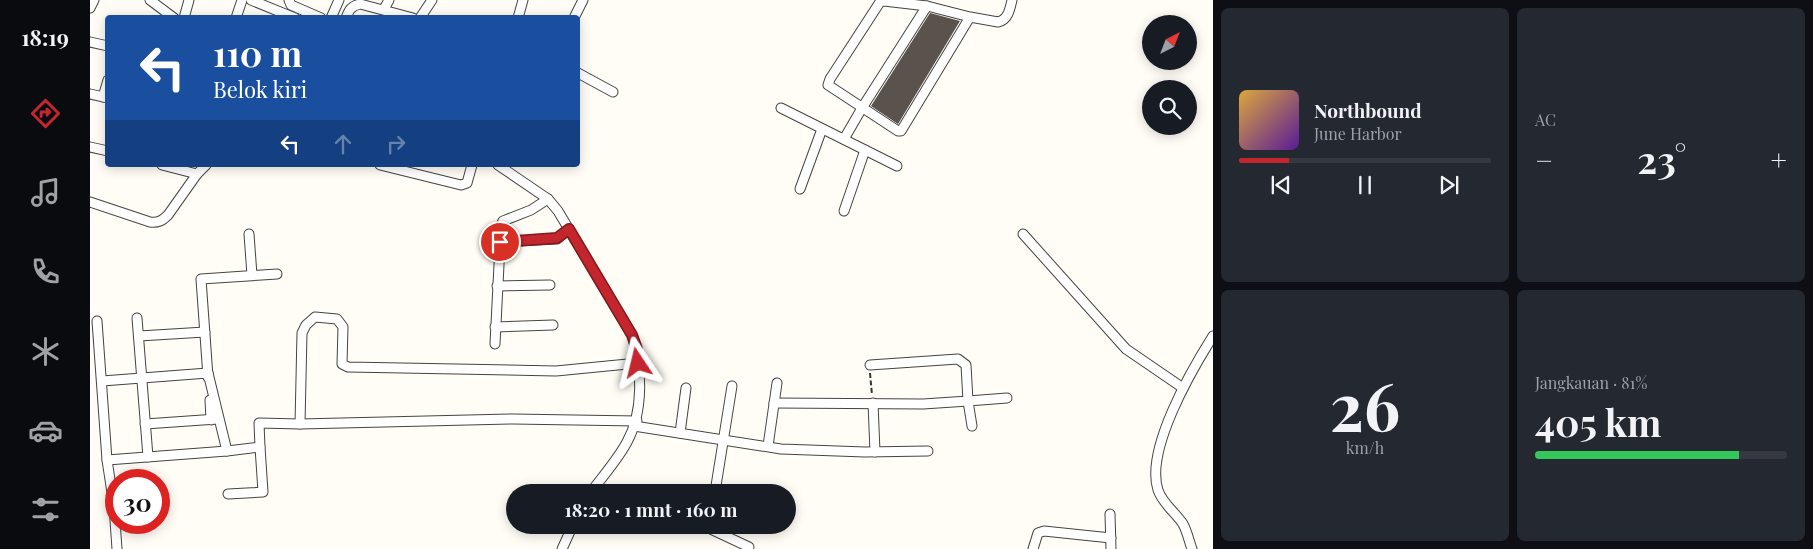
<!DOCTYPE html>
<html lang="id">
<head>
<meta charset="utf-8">
<style>
  :root { --surface:#171b24; --page:#242831; --text:#f1f3f6; --muted:#9ea1a6; --line:#363941; --accent:#c4262e }
  body { margin:0; font-family:"Playfair Display",serif; background:var(--page); color:var(--text); height:100vh; display:flex; flex-direction:column; font-size:19px; white-space:nowrap }
  * { box-sizing:border-box; margin:0 }
  p { font-size:16px; color:var(--muted) }
  .icon { flex:none; width:28px; height:28px; fill:none; stroke:currentColor; stroke-width:2; stroke-linecap:round; stroke-linejoin:round }
  .map { position:relative; flex:1; overflow:hidden }
  .side { display:flex; flex-direction:column; gap:8px; padding:8px; background:#0d0f14; width:600px }
  .side>* { flex:none }
  .guide { position:absolute; left:15px; top:15px; width:475px; height:152px; border-radius:5px; box-shadow:0 2px 12px #0003; background:#1a4fa0; color:#fff; overflow:hidden }
  .needle { width:32px; rotate:42deg }
  .tools { position:absolute; left:1052px; top:15px; display:grid; gap:10px }
  .tools a { display:grid; place-items:center; width:55px; height:55px; border-radius:50%; background:var(--surface); box-shadow:0 2px 12px #0003; font-size:25px }
  .speed { position:absolute; left:15px; top:469px; display:flex; gap:10px; font-size:25px; font-weight:700; text-align:center }
  .speed>* { display:grid; place-content:center; width:65px; height:65px; border-radius:50%; background:var(--surface); box-shadow:0 2px 12px #0003; line-height:1 }
  .speed .limit { border:8px solid #d22; background:#fff; color:#111 }
  .pin { position:absolute; display:grid; place-items:center; width:42px; height:42px; color:#fff; margin:-21px; border:2px solid #fff; border-radius:50%; box-shadow:0 1px 5px #0007 }
  .me { position:absolute; width:55px; margin:-28px; rotate:350deg; stroke-linejoin:round; filter:drop-shadow(0 0 4px #0008) }
  .turn { display:flex; align-items:center; gap:18px; height:105px; padding:0 25px; font-size:22px }
  .turn .icon { width:65px; height:65px; stroke-width:2.5 }
  .turn b { display:block; font-size:35px; line-height:42px }
  .lanes { display:flex; align-items:center; height:48px; padding:0 25px; background:#0003; justify-content:center; gap:25px; direction:ltr }
  .lanes .off { opacity:.35 }
  .big { font-size:38px; font-weight:700; line-height:1.1 }
  .side .widget { flex:1; display:flex; flex-direction:column; justify-content:center; gap:8px; min-width:0; padding:0 18px; border-radius:8px; background:var(--page) }
  .side .dial { align-items:center; gap:0 }
  .dial b { font-size:65px; line-height:1 }
  .song { display:flex; align-items:center; gap:15px }
  .cover { width:60px; height:60px; border-radius:8px; background:linear-gradient(135deg,hsl(40 70% 55%),hsl(270 70% 35%)) }
  .played { height:5px; border-radius:2px; background:linear-gradient(90deg,var(--accent) 20%,var(--line) 20%) }
  .keys { display:flex; justify-content:space-around; direction:ltr }
  .heat { display:flex; justify-content:space-between; align-items:center; font-size:28px; direction:ltr }
  .charge { height:8px; border-radius:4px; background:linear-gradient(90deg,#34c759 81%,var(--line) 0) }
  .side .tiles { flex:1; display:grid; gap:8px; grid-template-columns:repeat(2,1fr) }
  .trip { position:absolute; left:416px; top:484px; width:290px; height:50px; border-radius:25px; background:var(--surface); box-shadow:0 2px 12px #0003; font-weight:700; line-height:50px; text-align:center }
  main { display:flex; flex:1; min-height:0 }
  .menu { display:flex; flex-direction:column; width:90px; justify-content:space-around; align-items:center; background:#090b0e; color:var(--muted) }
  .menu .icon { width:35px; height:35px }
  .menu .active { color:var(--accent) }
  .menu b { font-size:22px; color:var(--text) }
  .map>svg:first-child { display:block }
  .building { fill:#5a524d }
  .lines { fill:none; stroke-linecap:round; stroke-linejoin:round }
  .street-casing { stroke:#444; stroke-width:11 }
  .path { stroke:#333; stroke-width:2; stroke-dasharray:5 2.5; stroke-linecap:butt }
  .street { stroke:#fff; stroke-width:9 }
  .route-casing { stroke:#7f191e; stroke-width:12 }
  .route { stroke:#c4262e; stroke-width:9 }
</style>
</head>
<body>
<main>
<nav class="menu">
<b>18:19</b>
<svg class="icon active" aria-label="directions" viewBox="0 0 24 24"><path d="M12 3l9 9-9 9-9-9zM9 14v-3h6M13 9l2 2-2 2"/></svg>
<svg class="icon" aria-label="music" viewBox="0 0 24 24"><path d="M9 18V5l10-2v13"/><circle cx="6" cy="18" r="3"/><circle cx="16" cy="16" r="3"/></svg>
<svg class="icon" aria-label="phone" viewBox="0 0 24 24"><path d="M5 4h4l2 5-3 2q2 4 5 5l2-3 5 2v4C11 20 4 13 5 4z"/></svg>
<svg class="icon" aria-label="climate" viewBox="0 0 24 24"><path d="M12 3v18M4 7l16 10M4 17L20 7"/></svg>
<svg class="icon" aria-label="car" viewBox="0 0 24 24"><path d="M5 17H2v-5l4-1 3-4h7l3 4 3 1v5h-3M9 17h6M6 11h13"/><circle cx="7" cy="17" r="2"/><circle cx="17" cy="17" r="2"/></svg>
<svg class="icon" aria-label="filters" viewBox="0 0 24 24"><path d="M4 7h16M4 17h16"/><circle cx="9" cy="7" r="2"/><circle cx="15" cy="17" r="2"/></svg>
</nav>
<div class="map">
<svg width="1123" height="549" viewBox="0 0 1123 549">
  <rect width="100%" height="100%" fill="#fffdf5"/>
  <polygon class="building" points="840,13 870,21 808,124 781,106"/>
  <g class="lines">
    <g class="street-casing">
      <g id="street">
        <polyline points="60,0 84,18"/>
        <polyline points="161,0 205,18"/>
        <polyline points="199,0 201,5 231,18"/>
        <polyline points="0,8 4,0"/>
        <polyline points="294,9 299,0"/>
        <path d="M880,17L811,131H808L738,85L740,79L790,2L794,1L837,6L880,17L908,22C918,20 920,9 922,0"/>
        <polyline points="94,18 99,0"/>
        <polyline points="146,18 152,0"/>
        <polyline points="241,18 249,0"/>
        <path d="M256,18C259,10 261,6 270,4L323,18"/>
        <polyline points="330,18 342,0"/>
        <polyline points="428,18 433,0"/>
        <polyline points="484,18 493,0"/>
        <polyline points="0,42 18,46"/>
        <polyline points="488,73 523,92"/>
        <polyline points="0,94 18,98"/>
        <polyline points="13,97 18,80"/>
        <polyline points="691,108 807,166"/>
        <polyline points="754,139 772,108 837,6"/>
        <polyline points="0,147 18,151"/>
        <polyline points="72,165 107,174"/>
        <polyline points="290,165 371,185 377,183 382,165"/>
        <path d="M408,165L458,199L468,211L542,335C552,368 554,411 537,442C528,459 513,476 501,492"/>
        <polyline points="710,189 732,129"/>
        <path d="M0,202L60,222C68,223 72,221 78,215L107,174L116,165"/>
        <polyline points="754,211 775,150"/>
        <polyline points="159,234 162,275"/>
        <polyline points="933,234 1036,349 1093,388"/>
        <polyline points="410,242 467,239 479,229"/>
        <polyline points="407,286 460,285"/>
        <polyline points="47,318 58,457"/>
        <polyline points="7,321 17,460 24,506 27,549"/>
        <polyline points="405,327 463,325"/>
        <polyline points="49,336 115,332"/>
        <polyline points="405,344 411,225 413,221 441,210 458,199"/>
        <polyline points="118,373 137,451 170,447 169,423 210,424 423,419 547,421"/>
        <polyline points="118,377 111,279 187,274"/>
        <polyline points="12,381 118,373"/>
        <polyline points="120,400 121,420"/>
        <polyline points="684,403 833,404 878,401 876,365 868,359 780,365"/>
        <polyline points="783,403 785,452"/>
        <polyline points="55,424 127,419"/>
        <polyline points="210,424 212,333 216,325 225,317 247,319 253,327 252,364 258,367 466,371 548,363"/>
        <polyline points="544,426 691,449 775,452 838,451"/>
        <polyline points="882,426 878,401 917,398"/>
        <polyline points="590,433 596,388"/>
        <polyline points="678,446 687,383"/>
        <polyline points="17,460 137,451"/>
        <polyline points="625,492 642,386"/>
        <polyline points="138,494 173,492 170,447"/>
        <polyline points="1020,514 1021,549"/>
        <polyline points="612,525 659,547 658,549"/>
        <polyline points="472,549 483,525"/>
        <polyline points="943,549 948,533 954,531 1021,538"/>
        <path d="M1102,549C1099,541 1097,531 1093,524C1086,513 1072,503 1068,490C1055,450 1101,371 1123,336"/>
      </g>
    </g>
    <polyline class="path" points="780,373 782,395"/>
    <use href="#street" class="street"/>
  </g>
  <g class="lines">
    <g class="route-casing">
      <polyline id="route" points="410,242 467,238 479,229 542,335 547,349 548,363"/>
    </g>
    <use href="#route" class="route"/>
  </g>
</svg>
<div class="tools">
<a><svg class="needle" viewBox="-14 -14 28 28"><path d="M0-13l5 13h-10z" fill="#e53935"/><path d="M0 13l5-13h-10z" fill="#9ea1a6"/></svg></a>
<a><svg class="icon" aria-label="search" viewBox="0 0 24 24"><circle cx="10" cy="10" r="6"/><path d="M15 15l6 6"/></svg></a>
</div>
<div class="speed"><div class="limit">30</div></div>
<div class="pin" style="left:410px;top:242px;background:#d93025"><svg class="icon" aria-label="arrive" viewBox="0 0 24 24"><path d="M6 21V4h12l-3 4 3 4H6"/></svg></div>
<svg class="me" style="left:548px;top:363px" viewBox="-20 -20 40 40"><path d="M0-17L14 15 0 8-14 15z" fill="#c4262e" stroke="#fff" stroke-width="4"/></svg>
<div class="trip">18:20 · 1 mnt · 160 m</div>
<div class="guide">
<div class="turn"><svg class="icon" aria-label="left" viewBox="0 0 24 24"><path d="M17 20v-9H6M10 6l-5 5 5 5"/></svg><div><b>110 m</b>Belok kiri</div></div>
<div class="lanes"><svg class="icon" aria-label="left" viewBox="0 0 24 24"><path d="M17 20v-9H6M10 6l-5 5 5 5"/></svg><svg class="icon off" aria-label="ahead" viewBox="0 0 24 24"><path d="M12 20V5M6 11l6-6 6 6"/></svg><svg class="icon off" aria-label="right" viewBox="0 0 24 24"><path d="M7 20v-9h11M14 6l5 5-5 5"/></svg></div>
</div>
</div>
<section class="side">
<div class="tiles">
<div class="widget">
<div class="song"><i class="cover"></i><div><b>Northbound</b><p>June Harbor</p></div></div>
<div class="played"></div>
<div class="keys"><svg class="icon" aria-label="previous" viewBox="0 0 24 24"><path d="M18 5L8 12l10 7zM5 5v14"/></svg><svg class="icon" aria-label="pause" viewBox="0 0 24 24"><path d="M8 5v14M16 5v14"/></svg><svg class="icon" aria-label="next" viewBox="0 0 24 24"><path d="M6 5l10 7-10 7zM19 5v14"/></svg></div>
</div>
<div class="widget"><p>AC</p>
<div class="heat"><a>−</a><b class="big">23°</b><a>+</a></div>
</div>
<div class="widget dial"><b>26</b><p>km/h</p></div>
<div class="widget"><p>Jangkauan · 81%</p><b class="big">405 km</b><div class="charge"></div></div>
</div>
</section>
</main>
</body>
</html>
